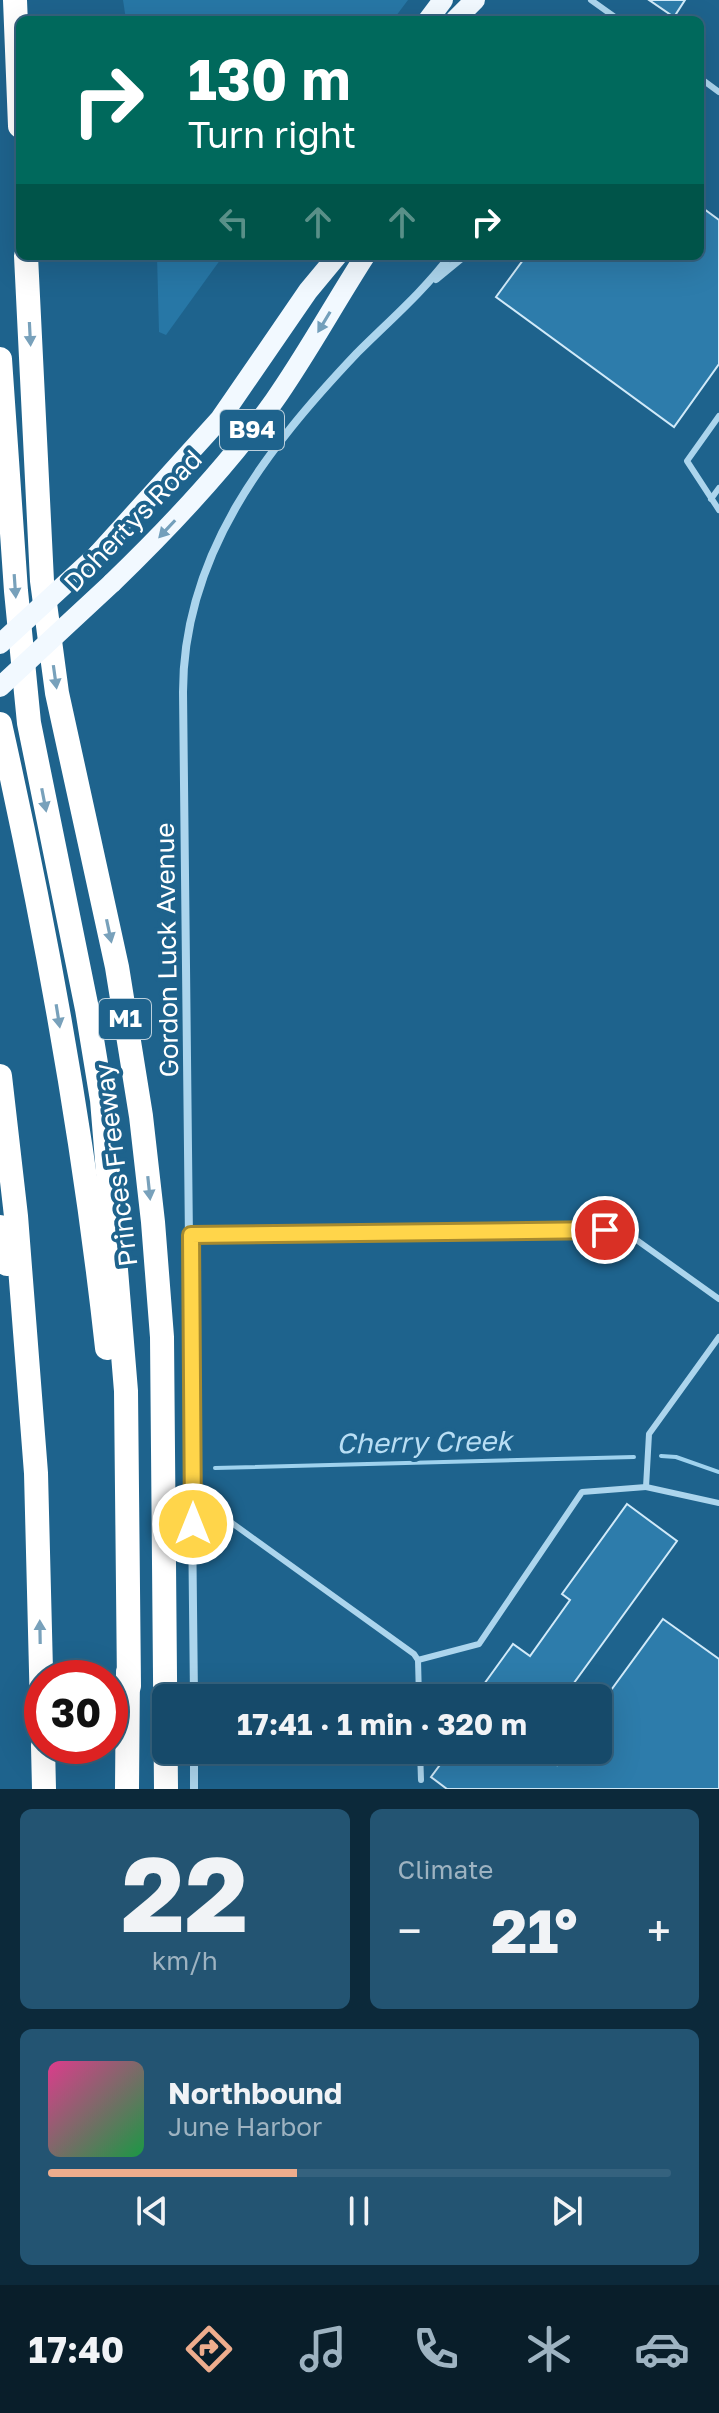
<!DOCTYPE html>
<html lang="en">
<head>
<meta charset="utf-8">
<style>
  :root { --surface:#164a6a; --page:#235472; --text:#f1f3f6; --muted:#9eb3c1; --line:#35627e; --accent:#eead8d }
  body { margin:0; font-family:"Golos Text",sans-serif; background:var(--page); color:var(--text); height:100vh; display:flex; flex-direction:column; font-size:30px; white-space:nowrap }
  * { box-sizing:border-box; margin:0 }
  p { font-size:26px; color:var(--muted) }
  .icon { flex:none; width:44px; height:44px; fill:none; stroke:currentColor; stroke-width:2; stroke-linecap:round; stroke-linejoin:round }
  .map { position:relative; height:1789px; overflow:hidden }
  .sheet { display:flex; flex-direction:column; gap:20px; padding:20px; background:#0c293a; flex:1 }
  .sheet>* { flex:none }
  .top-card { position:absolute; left:16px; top:16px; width:688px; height:244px; border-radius:12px; box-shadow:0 8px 32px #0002,0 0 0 2px var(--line); background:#00695c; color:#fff; overflow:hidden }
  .speed { position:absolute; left:24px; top:1660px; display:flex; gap:16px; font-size:40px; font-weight:700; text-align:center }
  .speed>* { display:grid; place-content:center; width:104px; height:104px; border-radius:50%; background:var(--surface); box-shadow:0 8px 32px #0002,0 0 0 2px var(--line); line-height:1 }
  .speed .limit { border:12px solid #d22; background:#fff; color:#111 }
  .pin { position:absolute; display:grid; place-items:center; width:68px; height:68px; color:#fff; margin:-34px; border:4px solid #fff; border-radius:50%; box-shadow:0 2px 8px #0007 }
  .me { position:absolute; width:88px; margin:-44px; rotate:0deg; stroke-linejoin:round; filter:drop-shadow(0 0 6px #0008) }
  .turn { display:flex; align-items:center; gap:28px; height:168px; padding:0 40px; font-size:36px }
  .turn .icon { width:104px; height:104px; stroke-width:2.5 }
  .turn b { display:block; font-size:56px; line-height:68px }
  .lanes { display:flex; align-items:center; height:76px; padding:0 40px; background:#0003; justify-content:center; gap:40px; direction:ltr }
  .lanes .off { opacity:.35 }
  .big { font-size:60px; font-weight:700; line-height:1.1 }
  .sheet .tile { flex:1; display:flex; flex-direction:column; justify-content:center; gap:12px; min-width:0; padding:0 28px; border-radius:12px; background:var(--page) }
  .sheet .dial { align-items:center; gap:0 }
  .dial b { font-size:104px; line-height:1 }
  .song { display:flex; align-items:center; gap:24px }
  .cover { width:96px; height:96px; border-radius:12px; background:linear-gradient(135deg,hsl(330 70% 55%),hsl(140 70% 35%)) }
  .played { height:8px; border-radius:4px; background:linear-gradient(90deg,var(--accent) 40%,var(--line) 40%) }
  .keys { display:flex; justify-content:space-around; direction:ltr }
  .heat { display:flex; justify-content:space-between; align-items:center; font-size:44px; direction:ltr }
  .sheet .tiles { flex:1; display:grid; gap:20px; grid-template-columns:1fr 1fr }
  .tile:last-child { grid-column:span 2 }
  .trip { position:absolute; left:152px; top:1684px; width:460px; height:80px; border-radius:12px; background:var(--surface); box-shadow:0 8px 32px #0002,0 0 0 2px var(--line); font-weight:700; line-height:80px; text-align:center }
  .tab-bar { display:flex; height:128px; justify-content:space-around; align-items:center; background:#091e2a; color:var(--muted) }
  .tab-bar .icon { width:56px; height:56px }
  .tab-bar .current { color:var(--accent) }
  .tab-bar b { font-size:36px; color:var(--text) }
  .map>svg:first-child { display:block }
  .green { fill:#2777a6 }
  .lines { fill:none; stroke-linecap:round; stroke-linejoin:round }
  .stream { stroke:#9fd2ee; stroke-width:4 }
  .building { fill:#2d7cab; stroke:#d1eaf9; stroke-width:2 }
  .service { stroke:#acd5ed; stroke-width:6 }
  .minor { stroke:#acd5ed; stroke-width:8 }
  .primary { stroke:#f2f9ff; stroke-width:20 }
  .motorway { stroke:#fff; stroke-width:24 }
  .primary-bridge { stroke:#f2f9ff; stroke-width:20 }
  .oneway { fill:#739fbb }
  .oneway2 { fill:#78a1bb }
  .route-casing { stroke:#a68a30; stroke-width:20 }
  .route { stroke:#ffd54a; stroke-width:14 }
  .labels { text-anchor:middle; stroke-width:8; stroke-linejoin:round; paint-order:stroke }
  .shield { fill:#1e638d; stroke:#bcd0dd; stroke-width:2 }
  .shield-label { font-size:24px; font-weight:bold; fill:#fff }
  .street-label { font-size:26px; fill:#fff; stroke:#1e638d }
  .water-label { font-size:28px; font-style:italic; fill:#b8def4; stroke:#1e638d }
</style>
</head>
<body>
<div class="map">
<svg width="719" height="1789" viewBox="0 0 719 1789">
  <rect width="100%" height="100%" fill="#1e638d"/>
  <g class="green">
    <polygon points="123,0 408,0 393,20 126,20"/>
    <polygon points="157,256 223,256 166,335 159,332"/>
  </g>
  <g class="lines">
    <g class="stream">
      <polyline points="661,1456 676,1457 719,1472"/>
      <polyline points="215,1468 634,1457"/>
    </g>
  </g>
  <g class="building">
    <polygon points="649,0 685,0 674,17"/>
    <polygon points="700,206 719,220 719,364 674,427 496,297 526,256 700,256"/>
    <polygon points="627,1504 677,1541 563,1698 474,1698 513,1644 530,1656 570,1600 562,1594"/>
    <polygon points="663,1619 719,1659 719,1789 447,1789 431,1777 451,1750 537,1750 557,1765 567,1750 598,1750 598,1708"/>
  </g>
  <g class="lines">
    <g class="service">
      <polyline points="591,0 619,20"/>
      <polyline points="700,78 719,92"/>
      <polyline points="719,416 687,461 719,510"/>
      <polyline points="711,499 719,488"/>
      <polyline points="191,1235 605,1230 631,1236 719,1299"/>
      <polyline points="646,1487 719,1503"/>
      <polyline points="193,1495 414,1654 418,1660 419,1698"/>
      <polyline points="418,1660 479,1644 582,1492 646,1487 649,1434 719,1337"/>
      <polyline points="420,1750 421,1780"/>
    </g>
    <g class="minor">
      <polyline points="436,279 464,256"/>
      <path d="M194,1698L183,692C183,555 266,449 357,353C389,321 423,292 450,256"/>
      <polyline points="194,1750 194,1789"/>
    </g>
    <g class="primary">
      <polyline points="428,20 443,0"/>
      <polyline points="455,20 475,0"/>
      <polyline points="98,554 220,419 308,291 337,256"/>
      <path d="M112,583C171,526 227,467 274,401C307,354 334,304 365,256"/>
    </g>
    <g class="motorway">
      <polyline points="15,0 20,126"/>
      <polyline points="26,256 42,581 57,693 117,967 141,1116 153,1222 162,1337 166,1789"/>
      <polyline points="0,359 16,591 29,723 87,1009 102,1100 126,1391 129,1686"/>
      <path d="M0,724C46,929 84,1138 107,1348"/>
      <polyline points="0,1076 16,1216 36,1473 42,1710"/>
      <polyline points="0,1227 7,1264"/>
      <polyline points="43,1746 44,1789"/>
      <polyline points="127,1789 128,1672"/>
    </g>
    <g class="primary-bridge">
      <polyline points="0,644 98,554"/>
      <polyline points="0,687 112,583"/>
    </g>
  </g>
  <defs><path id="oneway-solid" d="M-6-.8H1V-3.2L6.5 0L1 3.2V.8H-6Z" transform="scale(2)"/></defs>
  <g class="oneway">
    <use href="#oneway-solid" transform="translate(324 322) rotate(121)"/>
    <use href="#oneway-solid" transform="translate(167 529) rotate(133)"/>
  </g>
  <g class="oneway2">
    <use href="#oneway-solid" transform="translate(30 334) rotate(87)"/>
    <use href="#oneway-solid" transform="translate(15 586) rotate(86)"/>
    <use href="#oneway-solid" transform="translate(55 677) rotate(82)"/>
    <use href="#oneway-solid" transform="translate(44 800) rotate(79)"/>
    <use href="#oneway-solid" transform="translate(109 931) rotate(78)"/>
    <use href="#oneway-solid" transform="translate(58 1016) rotate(81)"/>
    <use href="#oneway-solid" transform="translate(149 1188) rotate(84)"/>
    <use href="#oneway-solid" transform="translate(40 1632) rotate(-91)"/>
  </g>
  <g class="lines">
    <g class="route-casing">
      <polyline id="route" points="193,1524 191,1235 605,1230"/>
    </g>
    <use href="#route" class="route"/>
  </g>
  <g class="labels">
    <g class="shield">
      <rect x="220" y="410" width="64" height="40" rx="6"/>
      <rect x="99" y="999" width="52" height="40" rx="6"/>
    </g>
    <g class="shield-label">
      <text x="252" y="438">B94</text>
      <text x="125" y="1027">M1</text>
    </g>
    <g class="street-label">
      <text transform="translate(133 521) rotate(-46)" y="9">Dohertys Road</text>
      <text transform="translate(167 950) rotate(-91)" y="9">Gordon Luck Avenue</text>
      <text transform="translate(116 1165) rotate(-97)" y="9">Princes Freeway</text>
    </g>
    <g class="water-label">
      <text transform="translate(424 1442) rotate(-1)" y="10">Cherry Creek</text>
    </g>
  </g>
</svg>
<div class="speed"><div class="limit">30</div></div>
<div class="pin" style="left:605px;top:1230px;background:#d93025"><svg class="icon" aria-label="arrive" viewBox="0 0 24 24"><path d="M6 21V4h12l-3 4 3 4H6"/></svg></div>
<svg class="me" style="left:193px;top:1524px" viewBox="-20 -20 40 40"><circle r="17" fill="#ffd54a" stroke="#fff" stroke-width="3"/><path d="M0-11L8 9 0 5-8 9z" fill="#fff"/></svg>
<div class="trip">17:41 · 1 min · 320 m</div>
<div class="top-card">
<div class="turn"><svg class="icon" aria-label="right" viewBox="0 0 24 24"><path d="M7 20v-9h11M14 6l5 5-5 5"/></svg><div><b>130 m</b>Turn right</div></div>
<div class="lanes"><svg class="icon off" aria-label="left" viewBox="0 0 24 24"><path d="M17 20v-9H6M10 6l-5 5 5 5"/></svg><svg class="icon off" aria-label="ahead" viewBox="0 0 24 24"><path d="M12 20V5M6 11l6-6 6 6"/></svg><svg class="icon off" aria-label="ahead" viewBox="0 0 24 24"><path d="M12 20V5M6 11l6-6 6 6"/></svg><svg class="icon" aria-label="right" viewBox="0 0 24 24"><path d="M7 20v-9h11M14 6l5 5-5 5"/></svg></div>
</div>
</div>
<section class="sheet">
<div class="tiles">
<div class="tile dial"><b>22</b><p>km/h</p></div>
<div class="tile"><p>Climate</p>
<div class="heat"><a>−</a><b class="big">21°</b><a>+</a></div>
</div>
<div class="tile">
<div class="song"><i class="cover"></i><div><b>Northbound</b><p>June Harbor</p></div></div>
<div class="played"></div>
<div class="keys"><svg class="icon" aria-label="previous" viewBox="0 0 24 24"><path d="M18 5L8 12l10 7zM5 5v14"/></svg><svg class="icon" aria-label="pause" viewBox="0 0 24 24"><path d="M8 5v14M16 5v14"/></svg><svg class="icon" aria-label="next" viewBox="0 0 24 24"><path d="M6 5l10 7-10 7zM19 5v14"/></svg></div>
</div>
</div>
</section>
<nav class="tab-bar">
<b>17:40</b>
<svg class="icon current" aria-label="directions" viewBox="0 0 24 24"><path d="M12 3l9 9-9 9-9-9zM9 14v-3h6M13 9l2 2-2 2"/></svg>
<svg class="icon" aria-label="music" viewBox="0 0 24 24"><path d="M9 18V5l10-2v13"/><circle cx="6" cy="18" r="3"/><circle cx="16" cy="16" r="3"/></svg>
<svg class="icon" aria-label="phone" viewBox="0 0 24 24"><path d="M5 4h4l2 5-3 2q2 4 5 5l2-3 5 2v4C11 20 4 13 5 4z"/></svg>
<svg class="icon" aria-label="climate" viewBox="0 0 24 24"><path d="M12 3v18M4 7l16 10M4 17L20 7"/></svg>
<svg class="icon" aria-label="car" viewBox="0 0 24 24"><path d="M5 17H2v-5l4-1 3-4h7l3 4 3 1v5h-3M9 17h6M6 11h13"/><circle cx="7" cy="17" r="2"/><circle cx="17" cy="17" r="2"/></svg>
</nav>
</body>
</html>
